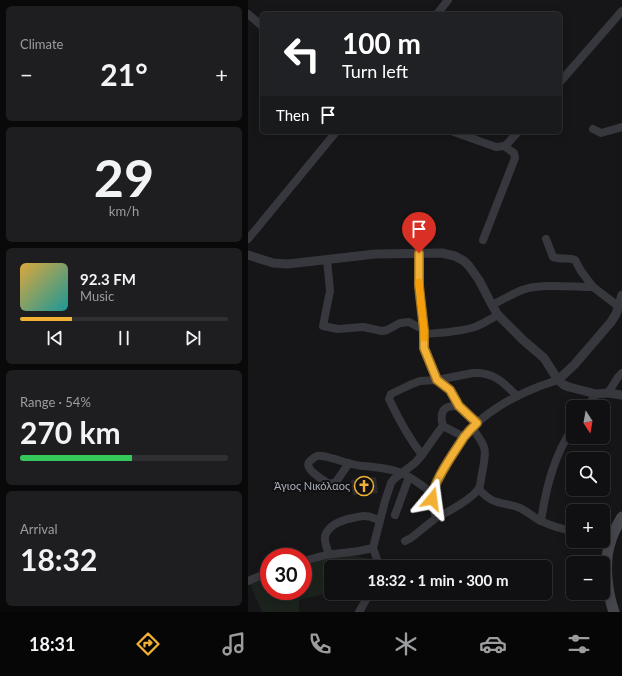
<!DOCTYPE html>
<html lang="en">
<head>
<meta charset="utf-8">
<style>
  :root { --surface:#101012; --page:#1e1e20; --text:#f1f3f6; --muted:#9c9d9f; --line:#303032; --accent:#f2b134 }
  body { margin:0; font-family:Lato,sans-serif; background:var(--page); color:var(--text); height:100vh; display:flex; flex-direction:column; font-size:15px; white-space:nowrap }
  * { box-sizing:border-box; margin:0 }
  p { font-size:13px; color:var(--muted) }
  .icon { flex:none; width:22px; height:22px; fill:none; stroke:currentColor; stroke-width:2; stroke-linecap:round; stroke-linejoin:round }
  .map { position:relative; flex:1; overflow:hidden }
  .panel { display:flex; flex-direction:column; gap:6px; padding:6px; background:#09090a; width:248px }
  .panel>* { flex:none }
  .top-card { position:absolute; left:12px; top:12px; width:302px; height:122px; border-radius:6px; box-shadow:0 2px 10px #0003,0 0 0 1px var(--line); background:#202124; color:#fff; overflow:hidden }
  .needle { width:26px; rotate:169deg }
  .buttons { position:absolute; left:318px; top:400px; display:grid; gap:8px }
  .buttons a { display:grid; place-items:center; width:44px; height:44px; border-radius:6px; background:var(--surface); box-shadow:0 2px 10px #0003,0 0 0 1px var(--line); font-size:20px }
  .speed { position:absolute; left:12px; top:548px; display:flex; gap:8px; font-size:20px; font-weight:700; text-align:center }
  .speed>* { display:grid; place-content:center; width:52px; height:52px; border-radius:50%; background:var(--surface); box-shadow:0 2px 10px #0003,0 0 0 1px var(--line); line-height:1 }
  .speed .limit { border:6px solid #d22; background:#fff; color:#111 }
  .pin { position:absolute; display:grid; place-items:center; width:34px; height:34px; color:#fff; margin:-41px -17px; border-radius:50% 50% 50% 0; rotate:-45deg; box-shadow:0 0 4px #0007 }
  .pin .icon { rotate:45deg }
  .me { position:absolute; width:44px; margin:-22px; rotate:16deg; stroke-linejoin:round; filter:drop-shadow(0 0 3px #0008) }
  .turn { display:flex; align-items:center; gap:14px; height:84px; padding:0 16px; font-size:18px }
  .turn .icon { width:52px; height:52px; stroke-width:2.5 }
  .turn b { display:block; font-size:28px; line-height:34px }
  .then { display:flex; align-items:center; height:38px; padding:0 16px; background:#0003; gap:8px; font-size:15px }
  .big { font-size:30px; font-weight:700; line-height:1.1 }
  .panel .card { flex:1; display:flex; flex-direction:column; justify-content:center; gap:6px; min-width:0; padding:0 14px; border-radius:6px; background:var(--page) }
  .panel .dial { align-items:center; gap:0 }
  .dial b { font-size:52px; line-height:1 }
  .song { display:flex; align-items:center; gap:12px }
  .cover { width:48px; height:48px; border-radius:6px; background:linear-gradient(135deg,hsl(40 70% 55%),hsl(180 70% 35%)) }
  .played { height:4px; border-radius:2px; background:linear-gradient(90deg,var(--accent) 25%,var(--line) 25%) }
  .keys { display:flex; justify-content:space-around; direction:ltr }
  .heat { display:flex; justify-content:space-between; align-items:center; font-size:22px; direction:ltr }
  .charge { height:6px; border-radius:3px; background:linear-gradient(90deg,#34c759 54%,var(--line) 0) }
  .trip { position:absolute; left:76px; top:560px; width:228px; height:40px; border-radius:6px; background:var(--surface); box-shadow:0 2px 10px #0003,0 0 0 1px var(--line); font-weight:700; line-height:40px; text-align:center }
  .menu { display:flex; height:64px; justify-content:space-around; align-items:center; background:#060607; color:var(--muted) }
  .menu .icon { width:28px; height:28px }
  .menu .active { color:var(--accent) }
  .menu b { font-size:18px; color:var(--text) }
  main { display:flex; flex:1; min-height:0 }
  .map>svg:first-child { display:block }
  .green { fill:#1c231d }
  .building { fill:#29292c }
  .lines { fill:none; stroke-linecap:round; stroke-linejoin:round }
  .minor { stroke:#37383d; stroke-width:8 }
  .tertiary { stroke:#37383d; stroke-width:9 }
  .secondary { stroke:#45474d; stroke-width:11 }
  .route-casing { stroke:#9d7322; stroke-width:10 }
  .route { stroke:#f2b134; stroke-width:7 }
  .slow { stroke:#f59e0b; stroke-width:7 }
  .labels { text-anchor:middle; stroke-width:4; stroke-linejoin:round; paint-order:stroke }
  .poi-label { font-size:11px; fill:#a8adb8; stroke:#111113; text-anchor:end }
</style>
</head>
<body>
<main>
<section class="panel">
<div class="card"><p>Climate</p>
<div class="heat"><a>−</a><b class="big">21°</b><a>+</a></div>
</div>
<div class="card dial"><b>29</b><p>km/h</p></div>
<div class="card">
<div class="song"><i class="cover"></i><div><b>92.3 FM</b><p>Music</p></div></div>
<div class="played"></div>
<div class="keys"><svg class="icon" aria-label="previous" viewBox="0 0 24 24"><path d="M18 5L8 12l10 7zM5 5v14"/></svg><svg class="icon" aria-label="pause" viewBox="0 0 24 24"><path d="M8 5v14M16 5v14"/></svg><svg class="icon" aria-label="next" viewBox="0 0 24 24"><path d="M6 5l10 7-10 7zM19 5v14"/></svg></div>
</div>
<div class="card"><p>Range · 54%</p><b class="big">270 km</b><div class="charge"></div></div>
<div class="card"><p>Arrival</p><b class="big">18:32</b></div>
</section>
<div class="map">
<svg width="374" height="612" viewBox="0 0 374 612">
  <rect width="100%" height="100%" fill="#161618"/>
  <polygon class="green" points="101,555 124,559 123,567 83,567 83,591 73,595 51,600 51,612 14,612 2,583 21,576 21,591 55,591 55,564 74,559"/>
  <polygon class="building" points="128,477 130,493 105,495 103,480"/>
  <g class="lines">
    <g class="minor">
      <polyline points="0,14 14,26"/>
      <polyline points="189,14 200,0"/>
      <polyline points="312,82 374,11"/>
      <polyline points="345,129 353,133 374,127"/>
      <polyline points="206,132 248,147 256,146 259,144 270,132"/>
      <polyline points="0,239 88,132"/>
      <path d="M298,239L305,257C312,260 320,257 327,260L333,271L345,287L370,306"/>
      <polyline points="235,240 267,158 266,153 256,146"/>
      <polyline points="171,253 171,286 176,330 175,339 176,348 189,380 201,390 211,406 229,423"/>
      <polyline points="79,260 81,280 82,291 75,326 90,329 115,327 134,331 139,330 152,323 161,322 176,330"/>
      <path d="M244,305C254,300 264,294 274,290C292,283 325,287 345,287"/>
      <path d="M176,334C193,333 211,332 227,327C235,324 242,319 250,315"/>
      <polyline points="360,393 370,377 374,373"/>
      <polyline points="339,407 348,394"/>
      <path d="M195,426C193,420 192,410 200,407C203,406 208,406 211,406"/>
      <path d="M174,455C160,437 151,420 141,399L143,394L164,384L172,381L189,380L225,373C246,372 255,382 269,396"/>
      <path d="M101,463L88,482L81,484C75,480 54,468 62,461C64,459 67,457 69,456C75,455 82,458 87,459C96,462 105,465 114,466C127,467 141,468 153,473C162,476 176,487 184,493"/>
      <path d="M231,489C245,506 254,501 272,508C279,511 285,517 293,521C303,526 314,529 325,531"/>
      <polyline points="147,515 161,477"/>
      <path d="M188,518C198,513 226,498 231,488C233,484 233,478 234,473C239,450 239,447 224,428"/>
      <path d="M293,521C298,488 306,455 325,428"/>
      <polyline points="157,541 163,538 188,518 184,499 184,493 188,482 216,437"/>
      <path d="M81,554C79,549 76,541 77,536C81,524 94,520 105,518C109,517 113,516 117,516C122,516 127,519 132,520"/>
      <polyline points="55,561 78,555 111,551 125,548"/>
      <path d="M130,567V562L125,548L137,501L143,483L146,479L167,463L174,455L188,435L195,426L216,437C233,414 266,396 292,386C298,384 304,382 310,380"/>
      <polyline points="0,581 21,572"/>
      <polyline points="111,612 122,593"/>
    </g>
    <g class="tertiary">
      <polyline points="0,255 25,263 40,264 127,254 194,253 207,256 216,261 221,266 231,280 244,305 250,315 275,340 296,358 310,380 316,385 321,387 348,394 360,393 374,395"/>
      <polyline points="310,380 327,364 363,322 368,314 374,295"/>
    </g>
    <path class="secondary" d="M366,612C359,592 355,561 363,540C365,532 370,524 374,517"/>
  </g>
  <g class="lines">
    <g class="route-casing">
      <path id="route" d="M171,253V286L176,330V348L189,380L202,390L211,406L229,423L222,430L216,437C208,450 183,484 184,499"/>
    </g>
    <use href="#route" class="route"/>
    <polyline class="slow" points="171,282 176,330 176,338"/>
  </g>
  <defs>
    <g id="church-ring" transform="scale(1)"><circle r="9.5" fill="#111113" stroke="#f2b134" stroke-width="1.5"/><path d="M-1.2-6h2.4v3.5h3.3v2.4h-3.3V6h-2.4V-.1h-3.3v-2.4h3.3Z" fill="#f2b134"/></g>
  </defs>
  <g fill-rule="evenodd">
    <use href="#church-ring" x="116" y="486"/>
  </g>
  <g class="labels">
    <g class="poi-label">
      <text x="102" y="490">Άγιος Νικόλαος</text>
    </g>
  </g>
</svg>
<div class="buttons">
<a><svg class="needle" viewBox="-14 -14 28 28"><path d="M0-13l5 13h-10z" fill="#e53935"/><path d="M0 13l5-13h-10z" fill="#9c9d9f"/></svg></a>
<a><svg class="icon" aria-label="search" viewBox="0 0 24 24"><circle cx="10" cy="10" r="6"/><path d="M15 15l6 6"/></svg></a>
<a>+</a>
<a>−</a>
</div>
<div class="speed"><div class="limit">30</div></div>
<div class="pin" style="left:171px;top:253px;background:#d93025"><svg class="icon" aria-label="arrive" viewBox="0 0 24 24"><path d="M6 21V4h12l-3 4 3 4H6"/></svg></div>
<svg class="me" style="left:184px;top:499px" viewBox="-20 -20 40 40"><path d="M0-17L14 15 0 8-14 15z" fill="#f2b134" stroke="#fff" stroke-width="4"/></svg>
<div class="trip">18:32 · 1 min · 300 m</div>
<div class="top-card">
<div class="turn"><svg class="icon" aria-label="left" viewBox="0 0 24 24"><path d="M17 20v-9H6M10 6l-5 5 5 5"/></svg><div><b>100 m</b>Turn left</div></div>
<div class="then">Then<svg class="icon" aria-label="arrive" viewBox="0 0 24 24"><path d="M6 21V4h12l-3 4 3 4H6"/></svg></div>
</div>
</div>
</main>
<nav class="menu">
<b>18:31</b>
<svg class="icon active" aria-label="directions" viewBox="0 0 24 24"><path d="M12 3l9 9-9 9-9-9zM9 14v-3h6M13 9l2 2-2 2"/></svg>
<svg class="icon" aria-label="music" viewBox="0 0 24 24"><path d="M9 18V5l10-2v13"/><circle cx="6" cy="18" r="3"/><circle cx="16" cy="16" r="3"/></svg>
<svg class="icon" aria-label="phone" viewBox="0 0 24 24"><path d="M5 4h4l2 5-3 2q2 4 5 5l2-3 5 2v4C11 20 4 13 5 4z"/></svg>
<svg class="icon" aria-label="climate" viewBox="0 0 24 24"><path d="M12 3v18M4 7l16 10M4 17L20 7"/></svg>
<svg class="icon" aria-label="car" viewBox="0 0 24 24"><path d="M5 17H2v-5l4-1 3-4h7l3 4 3 1v5h-3M9 17h6M6 11h13"/><circle cx="7" cy="17" r="2"/><circle cx="17" cy="17" r="2"/></svg>
<svg class="icon" aria-label="filters" viewBox="0 0 24 24"><path d="M4 7h16M4 17h16"/><circle cx="9" cy="7" r="2"/><circle cx="15" cy="17" r="2"/></svg>
</nav>
</body>
</html>
